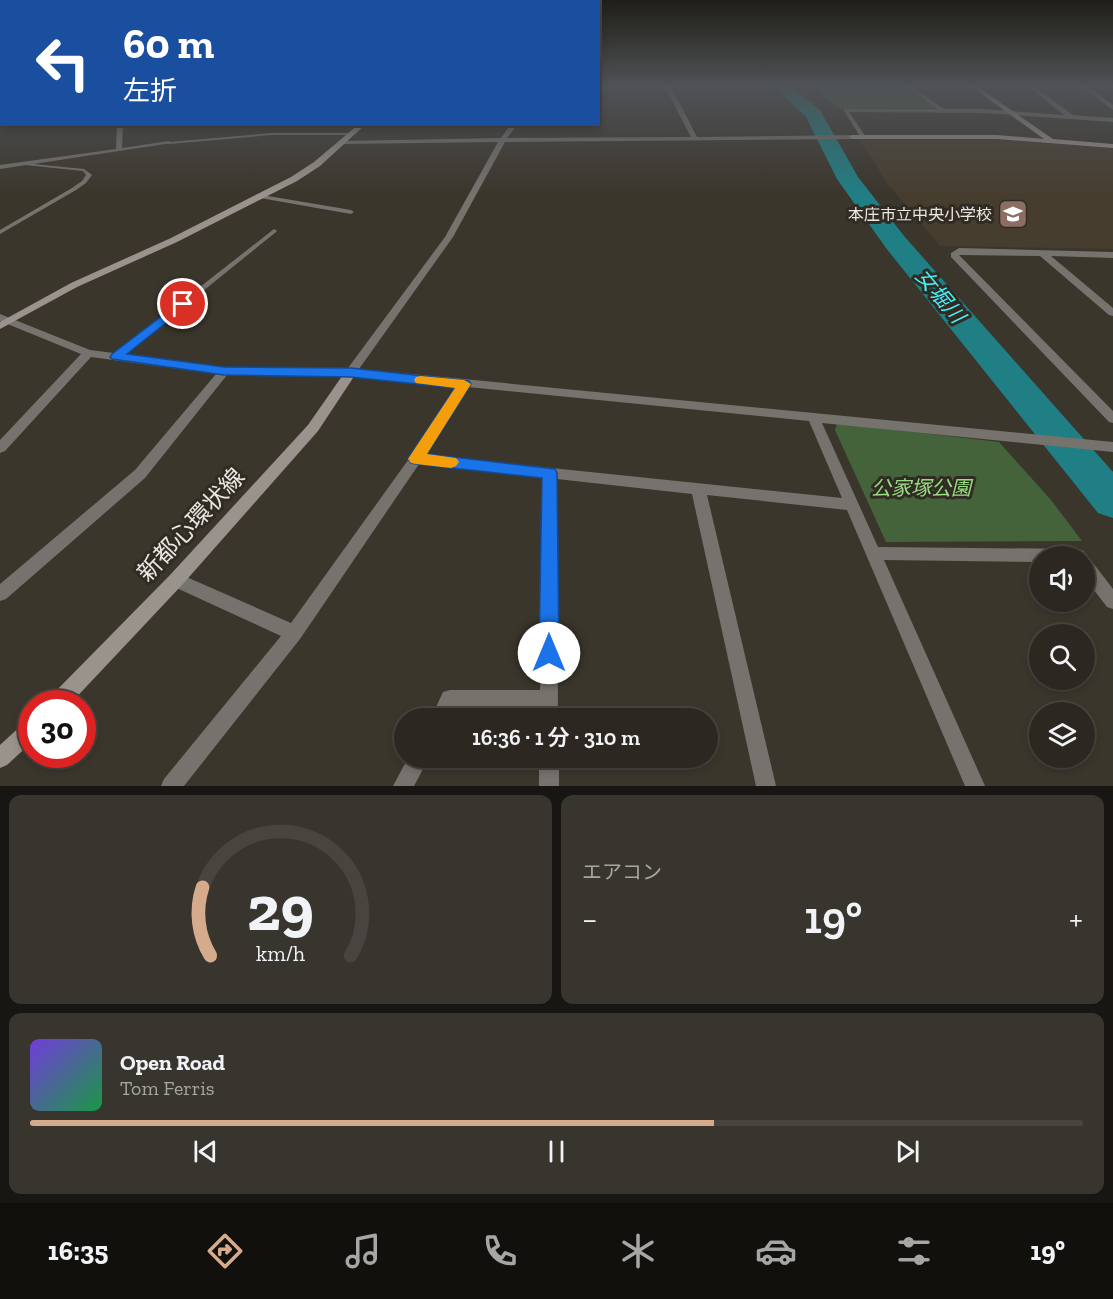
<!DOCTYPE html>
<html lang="ja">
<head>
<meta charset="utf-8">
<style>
  :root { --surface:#2c2821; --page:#38342e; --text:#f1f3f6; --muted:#a6a6a5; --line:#48443f; --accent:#d6ab8b }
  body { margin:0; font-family:"Zilla Slab","Noto Sans JP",serif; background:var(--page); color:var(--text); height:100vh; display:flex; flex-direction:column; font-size:22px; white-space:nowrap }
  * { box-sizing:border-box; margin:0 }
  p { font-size:20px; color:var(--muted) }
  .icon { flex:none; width:33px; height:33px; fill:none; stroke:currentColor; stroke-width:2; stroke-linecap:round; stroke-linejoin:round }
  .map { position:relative; height:786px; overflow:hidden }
  .sheet { display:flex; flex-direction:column; gap:9px; padding:9px; background:#181612; flex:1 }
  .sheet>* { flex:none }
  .top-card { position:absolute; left:0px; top:0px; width:600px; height:126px; box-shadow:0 3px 9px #0003,0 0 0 2px var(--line); background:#1a4fa0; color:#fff; overflow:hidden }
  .fabs { position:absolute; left:1029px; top:546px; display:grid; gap:12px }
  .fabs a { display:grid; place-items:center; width:66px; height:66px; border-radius:50%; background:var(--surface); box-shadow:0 3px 9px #0003,0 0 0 2px var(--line); font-size:30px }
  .speed { position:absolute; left:18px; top:690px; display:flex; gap:12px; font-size:30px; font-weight:700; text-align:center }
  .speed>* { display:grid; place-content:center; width:78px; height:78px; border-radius:50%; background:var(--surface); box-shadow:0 3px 9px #0003,0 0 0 2px var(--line); line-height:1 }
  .speed .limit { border:9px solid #d22; background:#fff; color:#111 }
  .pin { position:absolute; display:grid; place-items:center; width:51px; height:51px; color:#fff; margin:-26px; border:3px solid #fff; border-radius:50%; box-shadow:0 2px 6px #0007 }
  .me { position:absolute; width:66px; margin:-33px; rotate:0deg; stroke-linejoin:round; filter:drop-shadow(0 0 4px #0008) }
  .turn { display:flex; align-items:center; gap:21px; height:126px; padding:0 24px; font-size:27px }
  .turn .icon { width:78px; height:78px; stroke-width:2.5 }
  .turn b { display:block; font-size:42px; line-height:51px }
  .big { font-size:45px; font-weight:600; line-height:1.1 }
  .sheet .tile { flex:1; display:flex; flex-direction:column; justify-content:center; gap:9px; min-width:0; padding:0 21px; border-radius:12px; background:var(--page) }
  .sheet .dial { align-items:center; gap:0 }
  .dial svg { height:156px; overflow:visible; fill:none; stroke:var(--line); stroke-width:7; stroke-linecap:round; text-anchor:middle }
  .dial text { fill:var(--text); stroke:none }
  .song { display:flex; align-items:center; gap:18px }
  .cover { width:72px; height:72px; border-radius:9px; background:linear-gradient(135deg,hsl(260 70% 55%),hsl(140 70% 35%)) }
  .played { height:6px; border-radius:3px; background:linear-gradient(90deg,var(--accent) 65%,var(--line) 65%) }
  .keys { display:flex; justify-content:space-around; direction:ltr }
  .heat { display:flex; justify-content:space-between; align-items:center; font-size:33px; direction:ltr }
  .sheet .tiles { flex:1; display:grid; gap:9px; grid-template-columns:1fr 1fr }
  .tile:last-child { grid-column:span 2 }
  .trip { position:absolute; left:394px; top:708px; width:324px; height:60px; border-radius:30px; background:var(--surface); box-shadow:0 3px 9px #0003,0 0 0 2px var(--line); font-weight:600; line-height:60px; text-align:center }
  .menu { display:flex; height:96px; justify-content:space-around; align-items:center; background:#12100d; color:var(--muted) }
  .menu .icon { width:42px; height:42px }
  .menu .selected { color:var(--accent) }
  .menu b { font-size:27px; color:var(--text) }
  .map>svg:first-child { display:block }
  .built { fill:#463d2e }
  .green { fill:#44633a }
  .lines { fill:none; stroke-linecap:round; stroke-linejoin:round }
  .river { fill:#1f7f84; fill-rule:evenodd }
  .lane { fill:#76726e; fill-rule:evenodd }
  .street { fill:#76726e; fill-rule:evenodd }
  .secondary { fill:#9a938d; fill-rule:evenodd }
  .route { fill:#1a73e8; stroke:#114b97; stroke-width:1.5 }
  .slow { fill:#f59e0b }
  .labels { text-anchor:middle; stroke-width:6; stroke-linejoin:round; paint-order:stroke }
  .far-poi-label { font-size:16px; fill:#eae6e1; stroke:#312c23; text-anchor:end }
  .park-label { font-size:20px; font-style:italic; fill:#9adc85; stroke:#312c23 }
  .water-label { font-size:21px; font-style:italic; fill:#45f1fa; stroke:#312c23 }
  .near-street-label { font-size:24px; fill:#eae6e1; stroke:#312c23 }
</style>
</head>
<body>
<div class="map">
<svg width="1113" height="786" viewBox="0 0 1113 786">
  <rect width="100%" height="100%" fill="#3b362c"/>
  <polygon class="built" points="860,140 997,140 1113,148 1113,249 940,246 887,183"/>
  <g class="green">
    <polygon points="810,85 903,85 935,108 840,109"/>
    <polygon points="837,423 999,442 1051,500 1082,541 886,542 835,430"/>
  </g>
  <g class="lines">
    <polygon class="river" points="772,85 790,85 820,110 858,177 904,236 1113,472 1113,518 1098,513 886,248 837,179 806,117"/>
    <g class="lane">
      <polygon points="272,133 353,133 355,134 353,135 272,135 169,144 167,143 169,142"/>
      <polygon points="23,163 84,169 92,175 86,183 76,190 0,234 0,230 72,188 82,181 86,175 83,171 25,165 23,165"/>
      <polygon points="262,195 351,210 354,212 351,214 260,198 260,196"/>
      <polygon points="274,229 277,231 276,232 119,359 113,359 112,357 113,355"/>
    </g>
    <g class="street">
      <path d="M664,85H670L697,137L852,135L855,137L852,139L505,142L453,237L359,369L1113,442V452L822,423L878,547L1079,549L1084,551L1086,558L1090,559L1113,589V609L1107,607L1084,577V556H1040V562L884,560L985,786H965L847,510L707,495L776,786H756L692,494L557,479L558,718H540V708H455L450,718H431L443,692L450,690H540L543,478L419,464L300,639L184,786H161L164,779L281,636L170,585L168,580L170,575L176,573L182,575L291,623L411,456L457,386L351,376L227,375L145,478L6,599L0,601V584L135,470L216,374L91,357L5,451L0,453V440L81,354L0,321V314L90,350L224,367L348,368L445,237L498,142L343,144L340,142L341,141L501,138L511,124H518L507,138L691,137ZM468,387L809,421L842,498L425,455Z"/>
      <polygon points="904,85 910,85 944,109 984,109 1064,115 1026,85 1032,85 1073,115 1113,118 1113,122 984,113 849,112 866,137 861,138 843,109 937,109"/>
      <polygon points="1079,85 1085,85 1113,105 1113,110"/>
      <polygon points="1099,85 1113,85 1113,87"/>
      <polygon points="2,112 2,116 0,117 0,113"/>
      <polygon points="117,124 123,124 122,148 169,141 172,143 0,169 0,165 116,149"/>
      <polygon points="959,248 1113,252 1113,258 1051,256 1113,308 1113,316 1109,315 1040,256 959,255 1113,411 1113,423 1109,422 951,257 951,253"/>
      <polygon points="408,758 429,758 414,786 393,786"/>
      <rect x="539" y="758" width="20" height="28"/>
    </g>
    <g class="secondary">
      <polygon points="969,85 975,85 1053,139 1113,144 1113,148 997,139 852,139 849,137 852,135 997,135 1044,139"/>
      <polygon points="359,124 366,124 320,166 297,181 177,242 77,287 0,329 0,322 71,283 171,238 291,177 314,162"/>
      <polygon points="351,368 357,372 318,431 182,585 70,704 48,704 50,697 170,575 308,425 347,369"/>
      <polygon points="32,720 32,742 7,765 0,768 0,745 25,722"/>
    </g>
  </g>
  <linearGradient id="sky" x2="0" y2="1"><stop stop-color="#201e18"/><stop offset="0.44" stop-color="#4f5256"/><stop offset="1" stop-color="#4f5256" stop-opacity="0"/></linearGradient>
  <rect width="1113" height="195" fill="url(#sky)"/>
  <polygon class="route" points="183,300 189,304 187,306 127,354 224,367 351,368 469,381 471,384 427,454 555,469 557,473 559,653 556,660 549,663 542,660 539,653 542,478 416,464 411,463 408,459 455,388 351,377 224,375 112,359 110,357 112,354"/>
  <polygon class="slow" points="421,376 464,380 471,384 427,454 456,458 459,462 456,466 451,468 416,464 411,463 408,459 455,388 416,383 414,380 416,377"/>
  <defs>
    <g id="school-square" transform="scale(1.5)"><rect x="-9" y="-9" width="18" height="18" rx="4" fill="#8d6e63" stroke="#312c23"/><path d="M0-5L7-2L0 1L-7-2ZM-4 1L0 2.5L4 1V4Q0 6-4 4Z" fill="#fff"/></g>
  </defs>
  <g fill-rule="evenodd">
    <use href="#school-square" x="1013" y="214"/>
  </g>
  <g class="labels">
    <g class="far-poi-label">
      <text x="992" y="220">本庄市立中央小学校</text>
    </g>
    <g class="park-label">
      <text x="921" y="495">公家塚公園</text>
    </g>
    <g class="water-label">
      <text transform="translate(940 296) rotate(50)" y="7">女堀川</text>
    </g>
    <g class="near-street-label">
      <text transform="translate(191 525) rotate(-47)" y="8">新都心環状線</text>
    </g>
  </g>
</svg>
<div class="fabs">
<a><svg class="icon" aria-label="sound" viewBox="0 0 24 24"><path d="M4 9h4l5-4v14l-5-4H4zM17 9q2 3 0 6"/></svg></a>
<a><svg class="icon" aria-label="search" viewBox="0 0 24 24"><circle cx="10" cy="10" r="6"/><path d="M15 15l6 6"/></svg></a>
<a><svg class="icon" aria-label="layers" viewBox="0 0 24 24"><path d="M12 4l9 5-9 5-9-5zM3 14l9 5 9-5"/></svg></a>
</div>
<div class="speed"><div class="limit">30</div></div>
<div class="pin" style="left:183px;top:304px;background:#d93025"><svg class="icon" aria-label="arrive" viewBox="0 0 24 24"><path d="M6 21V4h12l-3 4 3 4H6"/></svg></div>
<svg class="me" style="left:549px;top:653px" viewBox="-20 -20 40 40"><circle r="19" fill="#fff"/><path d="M0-13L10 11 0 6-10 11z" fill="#1a73e8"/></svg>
<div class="trip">16:36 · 1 分 · 310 m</div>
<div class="top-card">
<div class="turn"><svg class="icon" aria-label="left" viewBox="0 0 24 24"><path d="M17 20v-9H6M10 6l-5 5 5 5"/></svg><div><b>60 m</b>左折</div></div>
</div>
</div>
<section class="sheet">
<div class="tiles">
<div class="tile dial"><svg viewBox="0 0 100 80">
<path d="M14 69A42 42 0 1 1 86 69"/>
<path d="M14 69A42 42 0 0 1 10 34" stroke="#d6ab8b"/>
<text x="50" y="56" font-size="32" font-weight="700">29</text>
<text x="50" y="72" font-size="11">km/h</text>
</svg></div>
<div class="tile"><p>エアコン</p>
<div class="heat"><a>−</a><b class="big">19°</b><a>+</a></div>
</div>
<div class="tile">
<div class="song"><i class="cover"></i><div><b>Open Road</b><p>Tom Ferris</p></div></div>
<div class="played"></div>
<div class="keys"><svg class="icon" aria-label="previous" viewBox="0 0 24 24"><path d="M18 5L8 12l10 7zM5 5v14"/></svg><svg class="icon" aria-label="pause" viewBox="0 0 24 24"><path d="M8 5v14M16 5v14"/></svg><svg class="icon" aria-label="next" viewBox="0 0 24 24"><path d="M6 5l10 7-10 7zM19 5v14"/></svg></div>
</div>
</div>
</section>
<nav class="menu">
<b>16:35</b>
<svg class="icon selected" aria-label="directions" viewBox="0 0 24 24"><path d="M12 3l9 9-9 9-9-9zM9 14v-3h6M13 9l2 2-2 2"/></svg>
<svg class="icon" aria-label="music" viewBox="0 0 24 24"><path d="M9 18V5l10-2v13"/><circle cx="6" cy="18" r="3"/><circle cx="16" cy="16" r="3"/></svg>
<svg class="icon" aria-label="phone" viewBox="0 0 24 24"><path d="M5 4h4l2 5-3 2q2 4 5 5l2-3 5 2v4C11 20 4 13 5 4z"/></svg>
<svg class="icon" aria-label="climate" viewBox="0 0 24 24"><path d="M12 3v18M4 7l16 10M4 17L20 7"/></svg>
<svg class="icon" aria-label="car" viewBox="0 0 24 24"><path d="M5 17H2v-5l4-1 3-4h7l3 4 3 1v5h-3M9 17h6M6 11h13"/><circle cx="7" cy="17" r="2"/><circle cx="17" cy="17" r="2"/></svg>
<svg class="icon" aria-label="filters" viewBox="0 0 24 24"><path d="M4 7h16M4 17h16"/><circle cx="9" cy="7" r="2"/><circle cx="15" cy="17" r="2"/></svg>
<b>19°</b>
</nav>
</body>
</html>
